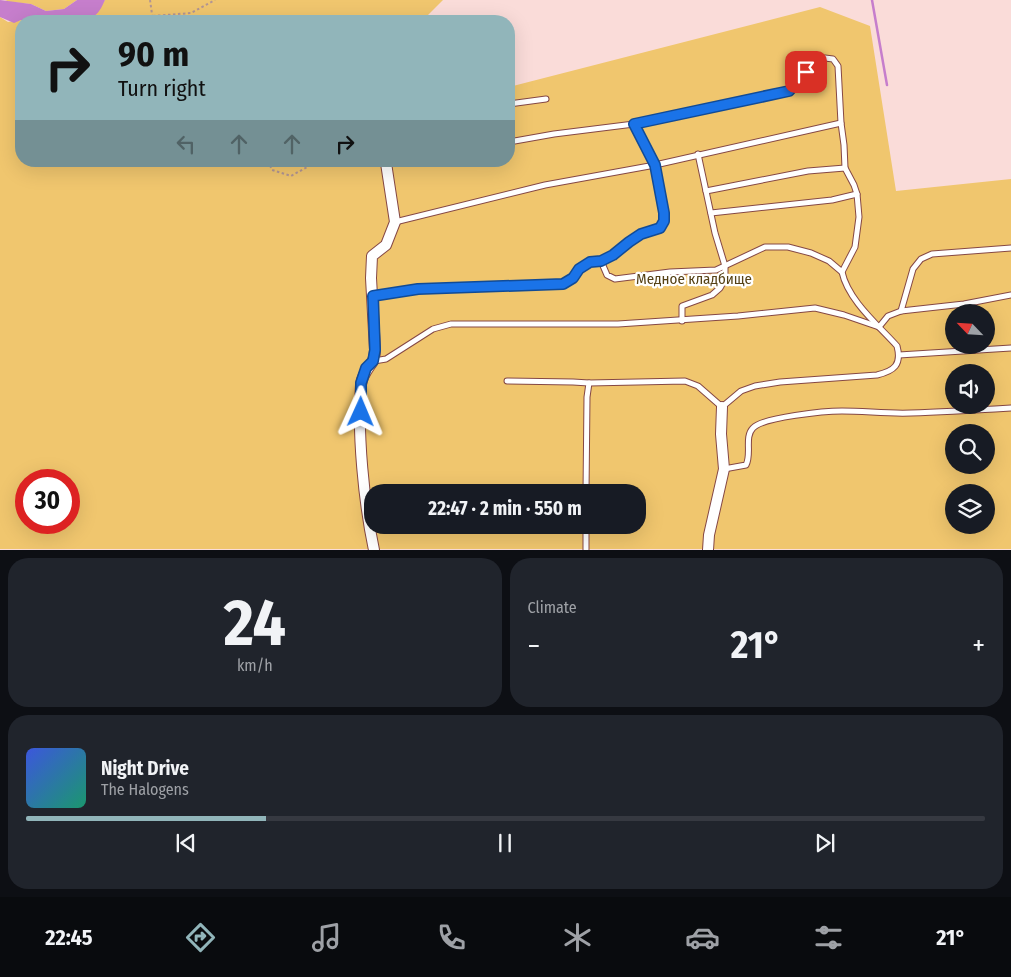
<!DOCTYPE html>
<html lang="en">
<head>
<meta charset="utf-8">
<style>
  :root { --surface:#171b24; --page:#20242c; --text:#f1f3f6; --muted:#9ea1a6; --line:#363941; --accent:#91b5ba }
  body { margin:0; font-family:"Fira Sans Condensed",sans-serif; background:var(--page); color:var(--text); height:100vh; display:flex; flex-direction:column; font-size:19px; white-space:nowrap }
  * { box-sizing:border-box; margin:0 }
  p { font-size:16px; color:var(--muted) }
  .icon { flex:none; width:28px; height:28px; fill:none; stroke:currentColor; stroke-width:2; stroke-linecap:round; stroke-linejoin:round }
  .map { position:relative; height:550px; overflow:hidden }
  .details { display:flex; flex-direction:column; gap:8px; padding:8px; background:#0d0f14; flex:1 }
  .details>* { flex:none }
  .hud { position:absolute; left:15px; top:15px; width:500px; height:152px; border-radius:20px; box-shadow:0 5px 20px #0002; background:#91b5ba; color:#111; overflow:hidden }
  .needle { width:32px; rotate:295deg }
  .fabs { position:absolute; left:945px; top:304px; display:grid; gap:10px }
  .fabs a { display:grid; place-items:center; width:50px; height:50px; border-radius:50%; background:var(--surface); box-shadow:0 5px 20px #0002; font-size:25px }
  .speed { position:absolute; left:15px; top:469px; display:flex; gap:10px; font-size:25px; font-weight:700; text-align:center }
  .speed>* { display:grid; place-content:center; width:65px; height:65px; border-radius:50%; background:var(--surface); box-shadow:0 5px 20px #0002; line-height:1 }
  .speed .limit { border:8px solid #d22; background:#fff; color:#111 }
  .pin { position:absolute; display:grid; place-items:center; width:42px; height:42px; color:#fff; margin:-21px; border-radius:10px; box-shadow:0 2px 8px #0006 }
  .me { position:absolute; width:55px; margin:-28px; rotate:1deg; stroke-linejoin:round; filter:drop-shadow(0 0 4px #0008) }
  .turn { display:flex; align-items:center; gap:18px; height:105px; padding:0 20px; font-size:22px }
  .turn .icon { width:65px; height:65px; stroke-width:2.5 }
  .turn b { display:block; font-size:35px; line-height:42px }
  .lanes { display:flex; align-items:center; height:48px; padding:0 20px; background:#0003; justify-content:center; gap:25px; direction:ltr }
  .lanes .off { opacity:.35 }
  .big { font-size:38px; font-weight:700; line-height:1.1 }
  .details .tile { flex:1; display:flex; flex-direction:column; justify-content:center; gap:8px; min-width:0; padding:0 18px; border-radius:20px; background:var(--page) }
  .details .dial { align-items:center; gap:0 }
  .dial b { font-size:65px; line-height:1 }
  .song { display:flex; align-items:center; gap:15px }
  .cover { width:60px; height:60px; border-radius:8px; background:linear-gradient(135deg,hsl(230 70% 55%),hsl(160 70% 35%)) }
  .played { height:5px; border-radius:2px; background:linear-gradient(90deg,var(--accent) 25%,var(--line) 25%) }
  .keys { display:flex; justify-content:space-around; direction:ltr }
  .heat { display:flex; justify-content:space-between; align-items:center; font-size:28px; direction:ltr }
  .details .tiles { flex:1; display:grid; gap:8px; grid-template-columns:1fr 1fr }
  .tile:last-child { grid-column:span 2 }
  .trip { position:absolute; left:364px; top:484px; width:282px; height:50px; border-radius:20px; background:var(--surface); box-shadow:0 5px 20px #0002; font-weight:700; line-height:50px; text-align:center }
  .tabs { display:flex; height:80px; justify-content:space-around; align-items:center; background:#090b0e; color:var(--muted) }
  .tabs .icon { width:35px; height:35px }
  .tabs .current { color:var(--accent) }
  .tabs b { font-size:22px; color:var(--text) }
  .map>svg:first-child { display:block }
  .green { fill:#f0c66e; fill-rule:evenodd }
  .water { fill:#c67ecc }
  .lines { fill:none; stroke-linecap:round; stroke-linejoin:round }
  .stream { stroke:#c67ecc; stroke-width:2.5 }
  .service-casing { stroke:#854845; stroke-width:7 }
  .minor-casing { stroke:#854845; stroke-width:12 }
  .path { stroke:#b29593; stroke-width:2; stroke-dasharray:2.5 2.5; stroke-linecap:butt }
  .service { stroke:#fff; stroke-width:5 }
  .minor { stroke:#fff; stroke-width:10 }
  .route-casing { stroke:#114b97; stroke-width:12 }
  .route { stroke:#1a73e8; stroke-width:9 }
  .labels { text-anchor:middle; stroke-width:4.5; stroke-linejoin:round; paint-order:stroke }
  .park-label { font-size:15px; fill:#554115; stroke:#fff }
</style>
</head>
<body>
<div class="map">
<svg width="1011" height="550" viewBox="0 0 1011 550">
  <rect width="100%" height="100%" fill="#fadcd9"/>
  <g class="green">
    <polygon points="5,0 77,0 64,9 46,11 31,4 10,2"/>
    <polygon points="105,0 443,0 422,21 85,21 93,17"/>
    <path d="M820,7L870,26L896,191L1011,179V549H0V17L8,22L21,20L29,21H21V161H509V87ZM954,312H986V345H954ZM954,372H986V405H954ZM954,432H986V465H954ZM26,480H69V522H26ZM372,492H638V525H372ZM954,492H986V525H954Z"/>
  </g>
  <path class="water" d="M0,0L31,4L46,11L64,9L77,0H105C102,6 100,12 94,16C82,26 45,21 29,21L21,20L14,23L0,17Z"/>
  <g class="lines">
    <polyline class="stream" points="872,0 887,85"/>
    <g class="service-casing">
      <g id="service">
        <polyline points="509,104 546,99"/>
        <polyline points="314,163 386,163 397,161"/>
        <polyline points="706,191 808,171 845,168"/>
        <polyline points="711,213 832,200 857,194"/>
        <polyline points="395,222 545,185 655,165 841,123"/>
        <polyline points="601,261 607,275 615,279 670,272 716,270 765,247 788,247 811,253 829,261 842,272"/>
        <polyline points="373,296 418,289 563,284 573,278 579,269 590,262 601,261 613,255 629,242 641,234 660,228 665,221 664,213 655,165 634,124"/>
        <polyline points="901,311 913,269 921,259 932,254 1011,248"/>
        <polyline points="682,321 682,306 712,295 720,288 725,279 725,266 715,233 698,154"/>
        <polyline points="879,327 888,316 901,311 964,304 1011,295"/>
        <polyline points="899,355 1011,348"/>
        <polyline points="374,361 386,359 433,329 451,324 618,324 738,316 815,308 844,315 879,327"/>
        <path d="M507,381L573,382L589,383L685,381L698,386L722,407L741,391L755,386L780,382L877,375C894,371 902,365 897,346C878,325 848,300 842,272L855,247L859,217L857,194L854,185L845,168L844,145L841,123L838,66L833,59L825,58L806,72L789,91L634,124L554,134L509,142"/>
        <path d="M724,469L746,465C752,454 744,437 753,428C763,417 826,411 842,411C865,411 888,414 911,413C945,412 978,410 1011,408"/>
        <polyline points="586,492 587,397 589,383"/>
        <polyline points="586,550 586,525"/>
      </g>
    </g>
    <g class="minor-casing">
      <g id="minor">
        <path d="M374,550C364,503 357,433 361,385C362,375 368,369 373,361C374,358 375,353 375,350L371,278L372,256L386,245L395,222L386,163"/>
        <polyline points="708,550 709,535 724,469 721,434 722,407"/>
      </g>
    </g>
    <g class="path">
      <polyline points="150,0 153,21"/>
      <polyline points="153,16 191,13 215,0"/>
      <polyline points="268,161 272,170 291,176 309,166"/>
    </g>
    <use href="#service" class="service"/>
    <use href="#minor" class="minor"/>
  </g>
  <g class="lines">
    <g class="route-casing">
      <polyline id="route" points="361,412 361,383 366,368 373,361 375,350 373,296 418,289 563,284 573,278 579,269 590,262 601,261 613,255 629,242 641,234 660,228 664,221 664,213 655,165 634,124 789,91 806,72"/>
    </g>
    <use href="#route" class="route"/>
  </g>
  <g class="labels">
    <g class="park-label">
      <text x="694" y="284">Медное кладбище</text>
    </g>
  </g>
</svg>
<div class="fabs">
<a><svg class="needle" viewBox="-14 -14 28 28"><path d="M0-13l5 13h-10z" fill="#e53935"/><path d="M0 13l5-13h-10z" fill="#9ea1a6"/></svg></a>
<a><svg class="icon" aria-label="sound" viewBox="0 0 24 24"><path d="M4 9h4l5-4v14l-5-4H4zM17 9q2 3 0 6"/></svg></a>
<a><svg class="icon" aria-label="search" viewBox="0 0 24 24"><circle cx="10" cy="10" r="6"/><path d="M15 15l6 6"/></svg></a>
<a><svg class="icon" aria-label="layers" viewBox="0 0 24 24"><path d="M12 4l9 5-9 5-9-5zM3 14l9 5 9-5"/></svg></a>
</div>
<div class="speed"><div class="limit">30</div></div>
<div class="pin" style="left:806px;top:72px;background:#d93025"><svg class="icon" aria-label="arrive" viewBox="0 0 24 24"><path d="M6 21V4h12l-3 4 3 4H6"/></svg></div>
<svg class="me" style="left:361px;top:412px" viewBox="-20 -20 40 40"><path d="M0-17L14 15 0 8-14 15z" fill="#1a73e8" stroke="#fff" stroke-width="4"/></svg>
<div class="trip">22:47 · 2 min · 550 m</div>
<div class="hud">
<div class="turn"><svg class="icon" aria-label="right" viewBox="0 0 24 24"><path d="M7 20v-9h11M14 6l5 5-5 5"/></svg><div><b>90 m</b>Turn right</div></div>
<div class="lanes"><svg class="icon off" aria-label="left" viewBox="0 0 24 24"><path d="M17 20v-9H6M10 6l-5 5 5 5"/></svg><svg class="icon off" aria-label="ahead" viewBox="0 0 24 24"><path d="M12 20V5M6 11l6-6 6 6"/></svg><svg class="icon off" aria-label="ahead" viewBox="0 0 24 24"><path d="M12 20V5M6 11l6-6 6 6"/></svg><svg class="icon" aria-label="right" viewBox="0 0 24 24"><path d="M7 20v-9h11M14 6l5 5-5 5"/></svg></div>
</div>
</div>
<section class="details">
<div class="tiles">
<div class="tile dial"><b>24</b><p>km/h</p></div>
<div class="tile"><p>Climate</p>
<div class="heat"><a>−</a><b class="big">21°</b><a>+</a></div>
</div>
<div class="tile">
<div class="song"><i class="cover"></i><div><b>Night Drive</b><p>The Halogens</p></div></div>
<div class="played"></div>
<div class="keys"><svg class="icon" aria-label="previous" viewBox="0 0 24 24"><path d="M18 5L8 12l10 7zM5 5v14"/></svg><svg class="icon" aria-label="pause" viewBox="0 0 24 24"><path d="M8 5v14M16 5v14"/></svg><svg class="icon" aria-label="next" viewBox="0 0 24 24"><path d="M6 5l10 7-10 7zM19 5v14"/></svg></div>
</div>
</div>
</section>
<nav class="tabs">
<b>22:45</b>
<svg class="icon current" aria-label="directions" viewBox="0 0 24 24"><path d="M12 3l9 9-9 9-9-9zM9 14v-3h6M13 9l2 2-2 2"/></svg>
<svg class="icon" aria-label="music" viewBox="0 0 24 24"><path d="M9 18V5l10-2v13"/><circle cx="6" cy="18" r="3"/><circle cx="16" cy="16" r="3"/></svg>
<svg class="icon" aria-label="phone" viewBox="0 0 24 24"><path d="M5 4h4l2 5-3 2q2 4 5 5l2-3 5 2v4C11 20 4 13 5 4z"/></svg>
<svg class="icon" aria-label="climate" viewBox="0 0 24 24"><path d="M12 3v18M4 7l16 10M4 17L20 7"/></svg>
<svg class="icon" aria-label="car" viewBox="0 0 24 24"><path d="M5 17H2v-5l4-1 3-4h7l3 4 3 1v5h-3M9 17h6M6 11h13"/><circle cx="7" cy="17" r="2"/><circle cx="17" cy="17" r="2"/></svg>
<svg class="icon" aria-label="filters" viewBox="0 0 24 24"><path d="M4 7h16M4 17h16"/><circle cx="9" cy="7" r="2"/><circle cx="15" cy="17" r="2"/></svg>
<b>21°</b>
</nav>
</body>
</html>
